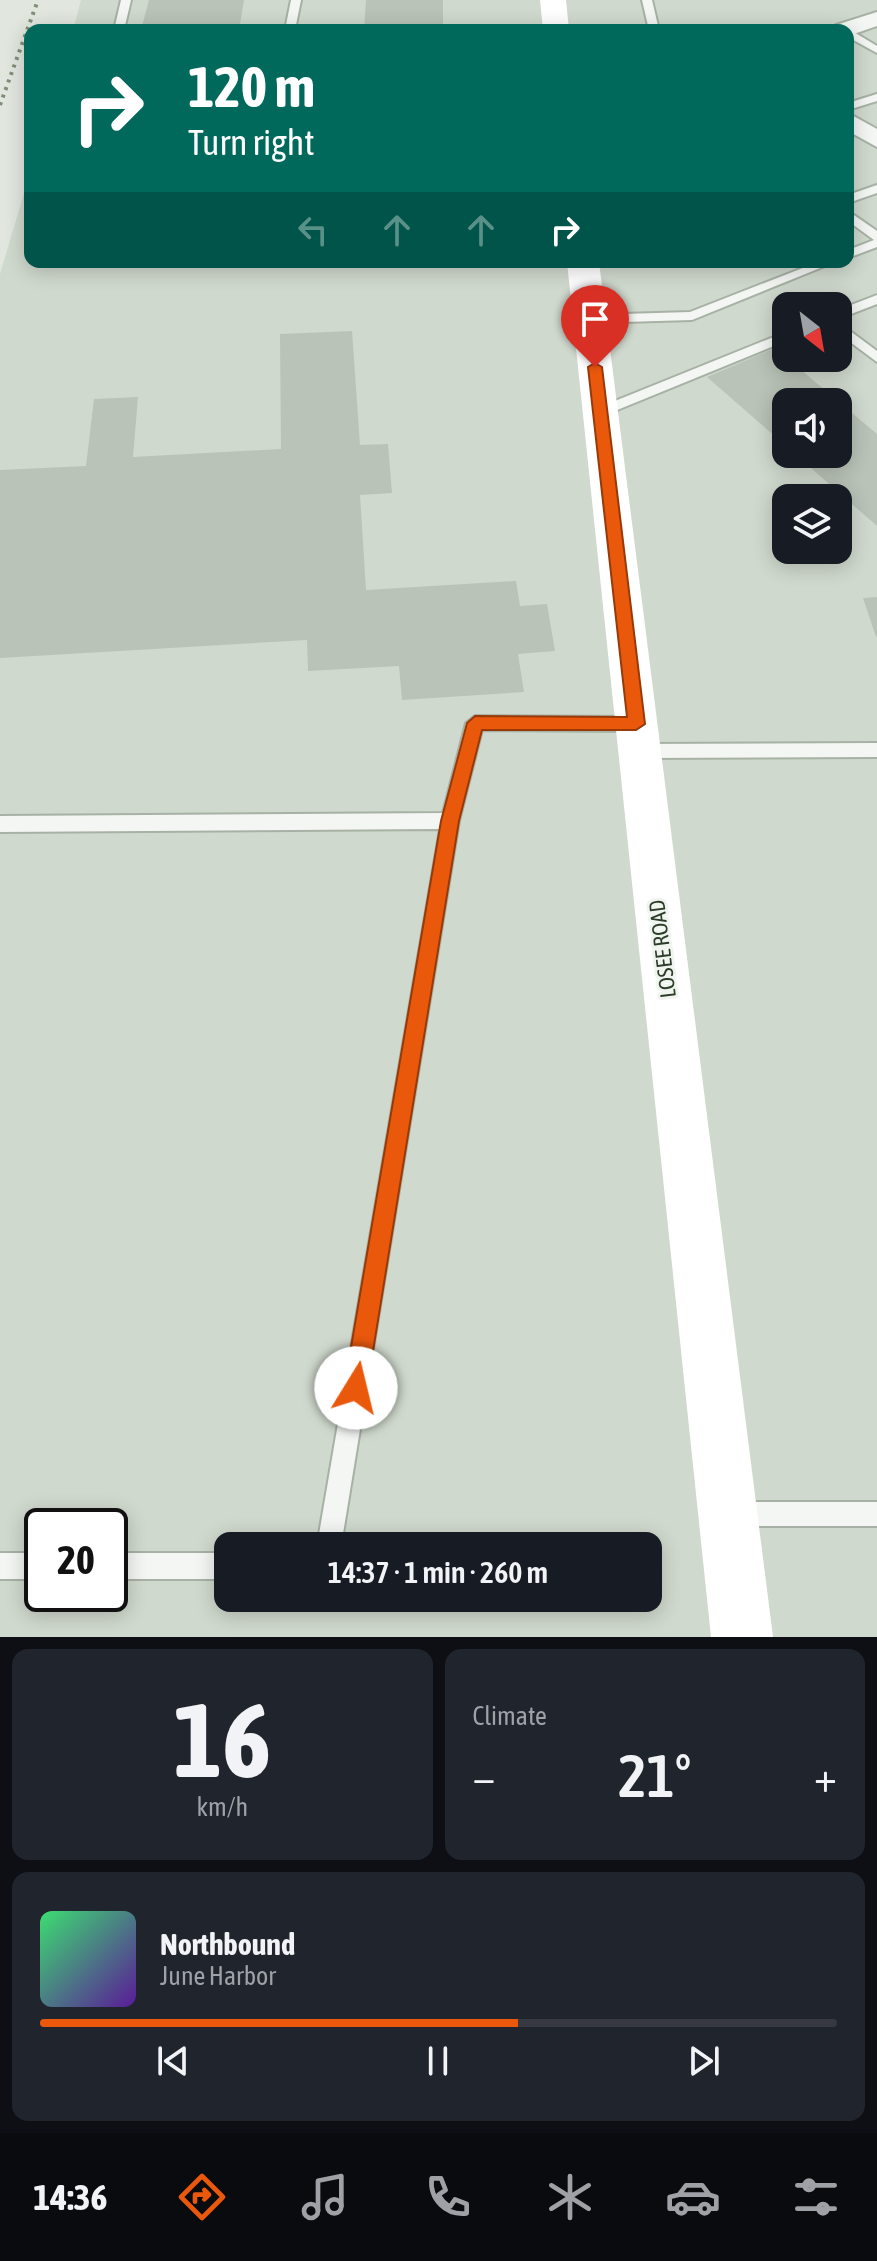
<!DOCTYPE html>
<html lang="en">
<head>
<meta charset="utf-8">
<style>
  :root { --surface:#171b24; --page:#20242c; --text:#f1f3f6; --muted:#9ea1a6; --line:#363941; --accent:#ea580c }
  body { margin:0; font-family:"Asap Condensed",sans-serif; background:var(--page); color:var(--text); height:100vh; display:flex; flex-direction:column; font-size:30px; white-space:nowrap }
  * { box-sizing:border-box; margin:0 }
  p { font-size:26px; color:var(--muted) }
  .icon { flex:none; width:44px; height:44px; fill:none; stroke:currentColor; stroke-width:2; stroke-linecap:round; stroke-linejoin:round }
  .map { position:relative; height:1637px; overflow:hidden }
  .panel { display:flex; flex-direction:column; gap:12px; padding:12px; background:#0d0f14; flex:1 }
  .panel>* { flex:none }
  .banner { position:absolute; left:24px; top:24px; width:830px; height:244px; border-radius:16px; box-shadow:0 4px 20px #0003; background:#00695c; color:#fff; overflow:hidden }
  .needle { width:52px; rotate:149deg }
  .fabs { position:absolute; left:772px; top:292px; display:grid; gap:16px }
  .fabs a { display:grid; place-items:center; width:80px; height:80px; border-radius:16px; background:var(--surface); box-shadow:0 4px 20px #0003; font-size:40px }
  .speed { position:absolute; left:24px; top:1508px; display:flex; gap:16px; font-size:40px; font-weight:700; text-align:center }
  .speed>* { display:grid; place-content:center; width:104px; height:104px; border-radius:50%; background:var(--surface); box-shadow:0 4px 20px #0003; line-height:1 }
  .speed .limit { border:4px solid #111; border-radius:12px; background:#fff; color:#111 }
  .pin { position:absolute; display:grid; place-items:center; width:68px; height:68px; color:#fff; margin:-82px -34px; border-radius:50% 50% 50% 0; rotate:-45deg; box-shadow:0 0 8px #0007 }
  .pin .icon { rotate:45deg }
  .me { position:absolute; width:88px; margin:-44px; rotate:9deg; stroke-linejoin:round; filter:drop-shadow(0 0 6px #0008) }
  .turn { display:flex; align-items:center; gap:28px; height:168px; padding:0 32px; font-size:36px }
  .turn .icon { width:104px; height:104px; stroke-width:2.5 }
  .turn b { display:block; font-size:56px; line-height:68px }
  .lanes { display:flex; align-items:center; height:76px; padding:0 32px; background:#0003; justify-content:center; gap:40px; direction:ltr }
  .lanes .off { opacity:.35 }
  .big { font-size:60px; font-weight:600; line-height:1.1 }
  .panel .widget { flex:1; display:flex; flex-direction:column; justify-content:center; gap:12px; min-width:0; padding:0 28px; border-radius:16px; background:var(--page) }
  .panel .dial { align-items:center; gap:0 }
  .dial b { font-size:104px; line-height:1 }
  .song { display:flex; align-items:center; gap:24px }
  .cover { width:96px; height:96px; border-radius:12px; background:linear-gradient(135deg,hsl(140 70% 55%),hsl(270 70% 35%)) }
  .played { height:8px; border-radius:4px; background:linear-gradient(90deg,var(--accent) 60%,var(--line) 60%) }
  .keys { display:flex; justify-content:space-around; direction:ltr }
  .heat { display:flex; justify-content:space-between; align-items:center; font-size:44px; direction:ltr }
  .panel .tiles { flex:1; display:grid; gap:12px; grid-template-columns:1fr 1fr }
  .widget:last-child { grid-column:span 2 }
  .trip { position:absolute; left:214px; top:1532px; width:448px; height:80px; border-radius:16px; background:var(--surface); box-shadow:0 4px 20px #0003; font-weight:600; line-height:80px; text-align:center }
  .dock { display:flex; height:128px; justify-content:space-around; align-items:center; background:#090b0e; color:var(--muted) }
  .dock .icon { width:56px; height:56px }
  .dock .active { color:var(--accent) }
  .dock b { font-size:36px; color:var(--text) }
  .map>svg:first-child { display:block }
  .built { fill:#d0d9ce; fill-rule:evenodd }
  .building { fill:#bac3b7 }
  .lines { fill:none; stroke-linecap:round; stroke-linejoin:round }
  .service-casing { stroke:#a8b1a5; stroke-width:4 }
  .minor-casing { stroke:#a8b1a5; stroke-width:4 }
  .service { fill:#f3f6f2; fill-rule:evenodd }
  .minor { fill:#f3f6f2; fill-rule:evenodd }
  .secondary { fill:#fff; fill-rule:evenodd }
  .rail { stroke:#808f7a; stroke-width:4; stroke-dasharray:3 5; stroke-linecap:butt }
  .route { fill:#ea580c; stroke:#983908; stroke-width:2 }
  .labels { text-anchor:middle; stroke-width:6; stroke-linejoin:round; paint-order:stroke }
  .street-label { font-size:22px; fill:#2e3d2a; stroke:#f0f5ef }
</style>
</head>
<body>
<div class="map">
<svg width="877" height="1637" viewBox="0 0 877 1637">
  <rect width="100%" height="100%" fill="#e1e7df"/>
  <path class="built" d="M81,0H877V1637H0V274L30,173V262H848V30H73ZM786,306H838V358H786ZM786,402H838V454H786ZM786,498H838V550H786ZM42,1526H110V1594H42ZM228,1546H648V1598H228Z"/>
  <g class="building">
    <polygon points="149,0 244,0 239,30 141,30"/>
    <polygon points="366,0 443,0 443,30 364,30"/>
    <polygon points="352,331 360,445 388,444 392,493 360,495 366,590 516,581 520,606 547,604 555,651 518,654 524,692 402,700 399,666 308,671 307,640 0,658 0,470 86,466 94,399 138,397 133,457 281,449 280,334"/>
    <polygon points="775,348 877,434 877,526 795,454 838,454 838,402 786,402 786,446 707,377"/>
    <polygon points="877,597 877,636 876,637 863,598"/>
  </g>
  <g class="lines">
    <g class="service-casing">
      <g id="service">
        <polygon points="121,0 131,0 124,30 114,30"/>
        <polygon points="291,0 301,0 295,30 285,30"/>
        <polygon points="642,0 652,0 659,30 649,30"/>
        <polygon points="847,30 852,31 877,46 877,53 848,37"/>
        <polygon points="877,94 877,101 848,110 848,103"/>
        <polygon points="877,185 877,193 848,203 848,195"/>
        <polygon points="848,211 877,231 877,247 848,258 848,250 874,240 848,221"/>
        <polygon points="818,262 835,262 692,320 589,323 582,319 589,315 690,312"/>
        <polygon points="877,295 877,304 838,319 838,310"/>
        <polygon points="838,322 877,351 877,362 838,333"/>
        <polygon points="786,332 786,341 605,415 600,417 593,412 595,409"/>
        <polygon points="475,716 636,717 645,724 636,731 482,730 459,821 341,1546 317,1546 440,829 0,832 0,816 443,813 466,723"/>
        <polygon points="877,743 877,757 639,758 633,756 630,751 633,746 639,744"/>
        <polygon points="736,1502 877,1502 877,1526 736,1526 727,1523 724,1514 727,1505"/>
        <rect x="0" y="1553" width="42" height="26"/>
        <rect x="110" y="1553" width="118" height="26"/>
      </g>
    </g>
    <g class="minor-casing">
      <g id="minor">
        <polygon points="877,12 877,26 848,36 848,30 833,30 836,25"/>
        <polygon points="848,113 877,129 877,147 848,131"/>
      </g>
    </g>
    <use href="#service" class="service"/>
    <use href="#minor" class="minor"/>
    <g class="secondary">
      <polygon points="540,0 566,0 569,30 543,30"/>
      <polygon points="567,262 599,262 773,1637 711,1637"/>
    </g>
    <polyline class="rail" points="0,105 38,0"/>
  </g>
  <polygon class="route" points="595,363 602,367 645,724 636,730 482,730 459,821 367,1388 364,1397 356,1400 347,1397 344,1388 441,821 467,723 475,716 627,717 588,367"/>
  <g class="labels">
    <g class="street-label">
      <text transform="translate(662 949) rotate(-97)" y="8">LOSEE ROAD</text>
    </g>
  </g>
</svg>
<div class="fabs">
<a><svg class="needle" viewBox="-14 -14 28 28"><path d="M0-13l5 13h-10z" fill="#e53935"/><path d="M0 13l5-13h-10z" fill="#9ea1a6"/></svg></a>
<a><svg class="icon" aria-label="sound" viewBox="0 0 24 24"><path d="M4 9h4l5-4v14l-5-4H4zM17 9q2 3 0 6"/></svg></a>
<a><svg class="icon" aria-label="layers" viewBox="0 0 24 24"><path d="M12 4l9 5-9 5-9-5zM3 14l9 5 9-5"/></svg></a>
</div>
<div class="speed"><div class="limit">20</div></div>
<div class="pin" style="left:595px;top:367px;background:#d93025"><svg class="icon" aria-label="arrive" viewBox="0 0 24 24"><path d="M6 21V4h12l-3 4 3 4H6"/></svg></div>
<svg class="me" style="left:356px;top:1388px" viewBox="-20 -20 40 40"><circle r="19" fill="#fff"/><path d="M0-13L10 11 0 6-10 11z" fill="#ea580c"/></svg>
<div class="trip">14:37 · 1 min · 260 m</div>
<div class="banner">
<div class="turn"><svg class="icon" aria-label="right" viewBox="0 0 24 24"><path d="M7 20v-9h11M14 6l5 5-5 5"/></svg><div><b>120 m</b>Turn right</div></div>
<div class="lanes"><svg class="icon off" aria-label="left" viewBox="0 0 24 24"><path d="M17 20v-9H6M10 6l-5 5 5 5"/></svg><svg class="icon off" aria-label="ahead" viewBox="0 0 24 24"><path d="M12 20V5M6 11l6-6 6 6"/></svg><svg class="icon off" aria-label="ahead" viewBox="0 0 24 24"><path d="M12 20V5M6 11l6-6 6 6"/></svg><svg class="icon" aria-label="right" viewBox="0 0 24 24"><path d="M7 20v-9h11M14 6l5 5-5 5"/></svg></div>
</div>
</div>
<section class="panel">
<div class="tiles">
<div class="widget dial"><b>16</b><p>km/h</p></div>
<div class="widget"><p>Climate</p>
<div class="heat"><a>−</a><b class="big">21°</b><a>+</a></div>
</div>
<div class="widget">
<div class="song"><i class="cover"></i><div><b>Northbound</b><p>June Harbor</p></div></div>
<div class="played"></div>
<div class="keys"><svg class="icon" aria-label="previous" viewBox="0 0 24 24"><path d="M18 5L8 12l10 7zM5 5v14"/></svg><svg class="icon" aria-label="pause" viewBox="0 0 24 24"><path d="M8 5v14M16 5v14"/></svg><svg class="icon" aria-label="next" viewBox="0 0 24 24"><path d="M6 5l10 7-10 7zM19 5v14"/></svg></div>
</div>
</div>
</section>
<nav class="dock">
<b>14:36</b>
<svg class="icon active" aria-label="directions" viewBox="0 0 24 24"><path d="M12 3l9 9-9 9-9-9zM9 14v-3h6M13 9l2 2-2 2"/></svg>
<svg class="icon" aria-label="music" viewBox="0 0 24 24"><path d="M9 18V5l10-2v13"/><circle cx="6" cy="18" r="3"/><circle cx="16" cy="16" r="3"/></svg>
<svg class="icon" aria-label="phone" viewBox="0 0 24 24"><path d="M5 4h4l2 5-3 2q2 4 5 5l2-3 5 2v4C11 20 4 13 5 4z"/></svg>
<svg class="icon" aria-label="climate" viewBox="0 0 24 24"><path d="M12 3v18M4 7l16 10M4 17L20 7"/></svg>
<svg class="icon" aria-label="car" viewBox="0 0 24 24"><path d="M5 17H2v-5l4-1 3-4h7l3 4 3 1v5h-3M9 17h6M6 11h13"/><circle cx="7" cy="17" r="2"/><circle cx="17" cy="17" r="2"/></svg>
<svg class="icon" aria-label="filters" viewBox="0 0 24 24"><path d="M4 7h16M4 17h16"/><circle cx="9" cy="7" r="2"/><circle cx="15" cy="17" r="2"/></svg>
</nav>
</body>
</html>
